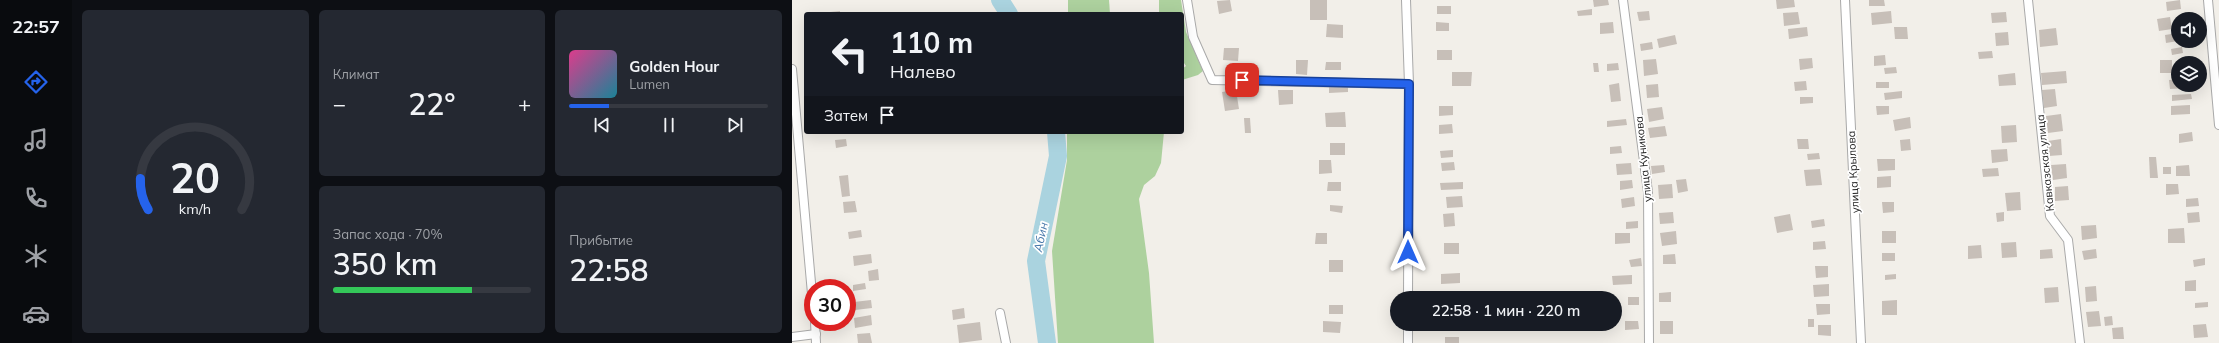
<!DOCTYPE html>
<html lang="ru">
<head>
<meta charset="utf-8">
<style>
  :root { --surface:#171b24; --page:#242831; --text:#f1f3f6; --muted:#9ea1a6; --line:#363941; --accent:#2563eb }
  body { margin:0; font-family:Mulish,sans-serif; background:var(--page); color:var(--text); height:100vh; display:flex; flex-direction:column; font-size:15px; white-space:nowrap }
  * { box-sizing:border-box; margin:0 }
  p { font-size:13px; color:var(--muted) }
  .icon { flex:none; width:22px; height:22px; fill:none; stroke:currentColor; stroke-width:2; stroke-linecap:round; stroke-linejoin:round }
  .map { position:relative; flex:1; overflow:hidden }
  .panel { display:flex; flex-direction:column; gap:10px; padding:10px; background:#0d0f14; width:720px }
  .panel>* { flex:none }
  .top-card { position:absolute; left:12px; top:12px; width:380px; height:122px; border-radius:4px; box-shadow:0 4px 16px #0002; background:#171b24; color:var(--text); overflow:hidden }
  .buttons { position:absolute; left:1379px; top:12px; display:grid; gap:8px }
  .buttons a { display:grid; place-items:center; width:36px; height:36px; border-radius:50%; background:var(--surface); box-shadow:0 4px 16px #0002; font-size:20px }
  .speed { position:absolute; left:12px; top:279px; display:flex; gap:8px; font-size:20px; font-weight:700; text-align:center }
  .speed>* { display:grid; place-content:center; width:52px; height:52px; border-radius:50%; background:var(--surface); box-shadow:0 4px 16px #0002; line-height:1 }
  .speed .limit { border:6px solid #d22; background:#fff; color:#111 }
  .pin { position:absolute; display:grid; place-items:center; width:34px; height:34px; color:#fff; margin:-17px; border-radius:8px; box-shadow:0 2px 6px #0006 }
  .me { position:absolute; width:44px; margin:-22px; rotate:0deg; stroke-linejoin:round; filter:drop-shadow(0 0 3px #0008) }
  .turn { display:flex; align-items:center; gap:14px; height:84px; padding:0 20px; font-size:18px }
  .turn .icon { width:52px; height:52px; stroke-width:2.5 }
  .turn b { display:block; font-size:28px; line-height:34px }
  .then { display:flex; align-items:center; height:38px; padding:0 20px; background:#0003; gap:8px; font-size:15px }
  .big { font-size:30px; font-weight:600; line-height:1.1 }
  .panel .tile { flex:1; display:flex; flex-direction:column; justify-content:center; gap:6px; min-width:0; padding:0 14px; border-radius:6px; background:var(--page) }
  .panel .dial { align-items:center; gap:0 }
  .dial svg { height:104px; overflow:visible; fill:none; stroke:var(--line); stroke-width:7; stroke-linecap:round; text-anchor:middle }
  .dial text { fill:var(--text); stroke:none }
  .song { display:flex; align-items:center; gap:12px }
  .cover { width:48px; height:48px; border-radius:6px; background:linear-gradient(135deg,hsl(330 70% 55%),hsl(190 70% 35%)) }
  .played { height:4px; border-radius:2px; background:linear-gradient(90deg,var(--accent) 20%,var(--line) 20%) }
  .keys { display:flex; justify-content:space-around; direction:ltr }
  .heat { display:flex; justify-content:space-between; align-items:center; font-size:22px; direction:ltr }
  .charge { height:6px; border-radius:3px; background:linear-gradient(90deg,#34c759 70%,var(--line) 0) }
  .panel .tiles { flex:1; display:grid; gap:10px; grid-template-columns:repeat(3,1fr) }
  .tile:first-child { grid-row:span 2 }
  .trip { position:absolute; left:598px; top:291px; width:232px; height:40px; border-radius:20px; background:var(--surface); box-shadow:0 4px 16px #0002; font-weight:600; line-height:40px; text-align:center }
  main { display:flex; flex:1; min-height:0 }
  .dock { display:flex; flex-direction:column; width:72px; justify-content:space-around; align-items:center; background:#090b0e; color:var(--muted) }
  .dock .icon { width:28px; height:28px }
  .dock .on { color:var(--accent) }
  .dock b { font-size:18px; color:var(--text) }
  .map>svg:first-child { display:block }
  .forest { fill:#add19e }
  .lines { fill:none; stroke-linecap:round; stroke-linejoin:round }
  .river { stroke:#aad3df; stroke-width:18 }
  .building { fill:#c7bfb8 }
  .minor-casing { stroke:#a9a9a9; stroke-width:10 }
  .minor { stroke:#fff; stroke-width:8 }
  .route-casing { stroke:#184099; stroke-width:10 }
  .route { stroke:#2563eb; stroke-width:7 }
  .labels { text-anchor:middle; stroke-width:3.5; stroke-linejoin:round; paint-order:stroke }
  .street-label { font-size:11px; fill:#222; stroke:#fff }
  .water-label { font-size:12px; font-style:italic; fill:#4a7aab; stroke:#fff }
</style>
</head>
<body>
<main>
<nav class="dock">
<b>22:57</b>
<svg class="icon on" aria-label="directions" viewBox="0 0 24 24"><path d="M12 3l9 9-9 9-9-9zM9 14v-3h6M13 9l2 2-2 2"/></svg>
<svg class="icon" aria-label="music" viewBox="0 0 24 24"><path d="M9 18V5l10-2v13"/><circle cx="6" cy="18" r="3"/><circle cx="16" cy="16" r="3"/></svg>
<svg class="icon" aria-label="phone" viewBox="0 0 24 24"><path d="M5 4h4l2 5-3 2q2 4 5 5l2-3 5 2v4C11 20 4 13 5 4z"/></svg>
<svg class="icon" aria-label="climate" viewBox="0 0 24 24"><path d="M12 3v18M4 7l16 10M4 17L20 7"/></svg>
<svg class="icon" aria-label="car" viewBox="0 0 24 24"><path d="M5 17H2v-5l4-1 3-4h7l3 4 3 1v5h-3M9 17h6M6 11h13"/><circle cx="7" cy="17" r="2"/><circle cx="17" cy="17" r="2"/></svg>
</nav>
<section class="panel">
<div class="tiles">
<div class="tile dial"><svg viewBox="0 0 100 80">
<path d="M14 69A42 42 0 1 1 86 69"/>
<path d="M14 69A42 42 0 0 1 8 45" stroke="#2563eb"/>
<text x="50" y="56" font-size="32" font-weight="700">20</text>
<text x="50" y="72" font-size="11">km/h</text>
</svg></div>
<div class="tile"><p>Климат</p>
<div class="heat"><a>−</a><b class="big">22°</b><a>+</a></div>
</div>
<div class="tile">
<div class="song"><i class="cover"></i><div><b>Golden Hour</b><p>Lumen</p></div></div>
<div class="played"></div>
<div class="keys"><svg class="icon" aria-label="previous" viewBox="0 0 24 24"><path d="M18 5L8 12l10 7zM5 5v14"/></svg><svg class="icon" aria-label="pause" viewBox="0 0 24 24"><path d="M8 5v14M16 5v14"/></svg><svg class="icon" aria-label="next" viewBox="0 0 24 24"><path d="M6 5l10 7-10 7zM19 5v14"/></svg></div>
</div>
<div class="tile"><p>Запас хода · 70%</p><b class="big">350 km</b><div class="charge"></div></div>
<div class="tile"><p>Прибытие</p><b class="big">22:58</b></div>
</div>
</section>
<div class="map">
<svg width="1427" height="343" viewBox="0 0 1427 343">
  <rect width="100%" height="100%" fill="#f2efe9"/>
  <g class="forest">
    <polygon points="276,0 317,0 318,14 276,14"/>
    <polygon points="367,0 389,0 394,32 411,71 406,75 390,80 390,69 394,66 390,60 390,14 367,14"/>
    <polygon points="275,132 372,132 369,163 363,176 352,185 347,199 357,273 362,343 266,343 260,251 275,160"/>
  </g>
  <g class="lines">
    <g class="river">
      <polyline points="208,0 217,14"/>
      <polyline points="255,343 244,261 266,156 264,132"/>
    </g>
  </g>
  <g class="building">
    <polygon points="438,0 440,11 427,14 425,1"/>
    <rect x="518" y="0" width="17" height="20"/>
    <polygon points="801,0 816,0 817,5 802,7"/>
    <polygon points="984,0 1002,0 1003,7 985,9"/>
    <polygon points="1077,0 1092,0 1093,6 1077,6"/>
    <polygon points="1388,0 1389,9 1375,11 1374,2"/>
    <rect x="645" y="6" width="14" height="8"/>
    <polygon points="800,9 800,15 786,16 785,11"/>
    <polygon points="48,11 48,14 28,14 28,13"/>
    <polygon points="857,11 858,20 847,21 845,12"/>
    <polygon points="1099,11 1100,23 1080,25 1079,13"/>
    <polygon points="1006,12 1008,24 992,26 991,13"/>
    <polygon points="1214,12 1215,22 1200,23 1199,13"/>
    <polygon points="1378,17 1380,29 1367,31 1365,19"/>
    <polygon points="644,22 657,23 657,31 644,31"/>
    <polygon points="821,22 822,33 808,34 808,23"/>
    <polygon points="535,24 551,25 551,38 534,37"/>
    <polygon points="1015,27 1016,36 997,39 996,29"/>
    <polygon points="1102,27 1115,27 1116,39 1103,39"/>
    <polygon points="1264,28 1266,45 1248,47 1247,30"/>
    <polygon points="1216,32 1217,45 1204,46 1203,33"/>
    <polygon points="1386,33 1386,41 1374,43 1373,35"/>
    <polygon points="883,35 885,44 867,48 865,39"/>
    <polygon points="860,42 861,49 849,51 848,44"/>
    <polygon points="1390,47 1391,53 1380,55 1379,49"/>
    <polygon points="432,48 447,48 446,61 431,60"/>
    <rect x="645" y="50" width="15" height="10"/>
    <polygon points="1200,51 1201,58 1187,59 1186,52"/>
    <polygon points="1093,55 1094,65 1082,66 1082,56"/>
    <polygon points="1020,58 1021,68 1008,70 1007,59"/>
    <polygon points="864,59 866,74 852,76 851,60"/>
    <polygon points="504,60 516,60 515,75 504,74"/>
    <rect x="1368" y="60" width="12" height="13"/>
    <polygon points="534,62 549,62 549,70 533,70"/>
    <polygon points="801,63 806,63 807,72 802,72"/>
    <polygon points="826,63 827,70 815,71 815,64"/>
    <polygon points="1104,67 1105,73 1093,74 1092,68"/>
    <polygon points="1274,71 1275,83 1250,85 1249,73"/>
    <polygon points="660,72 680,72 679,86 660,86"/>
    <polygon points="1223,73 1224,85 1207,86 1206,75"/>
    <polygon points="1386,79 1386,85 1396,85 1396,88 1378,89 1377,80"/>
    <polygon points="1014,81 1015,90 1003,91 1002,82"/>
    <rect x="1084" y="82" width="13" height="6"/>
    <polygon points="827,83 829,101 819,102 817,85"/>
    <polygon points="866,84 867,97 855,98 854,85"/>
    <polygon points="556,85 556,92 537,93 537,86"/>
    <polygon points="1263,89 1265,106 1252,108 1250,90"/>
    <polygon points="444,90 447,109 433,111 430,92"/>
    <polygon points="486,90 501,90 501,104 487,105"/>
    <polygon points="1110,91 1110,98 1093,100 1092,93"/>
    <polygon points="1399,94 1400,99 1380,101 1380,95"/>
    <polygon points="1008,97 1021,97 1021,103 1008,104"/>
    <polygon points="1398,105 1398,114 1379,115 1379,106"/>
    <polygon points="647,106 661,106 661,115 647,116"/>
    <polygon points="1084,106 1097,106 1097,114 1085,115"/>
    <polygon points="870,107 872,119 857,122 855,109"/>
    <polygon points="553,112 554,127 534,127 533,113"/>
    <polygon points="1269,114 1271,131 1256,133 1254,116"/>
    <polygon points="1118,117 1119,128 1103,131 1101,120"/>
    <polygon points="452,118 458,118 459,133 453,133"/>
    <polygon points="834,119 835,125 815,127 815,121"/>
    <polygon points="660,124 661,133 647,134 647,125"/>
    <polygon points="1224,125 1225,142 1210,143 1209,126"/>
    <polygon points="873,126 875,136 858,138 856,128"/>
    <polygon points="1400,132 1401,141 1387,143 1387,134"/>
    <polygon points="54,139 55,146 44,148 43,140"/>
    <polygon points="1005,139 1016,139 1017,149 1006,149"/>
    <polygon points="1118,139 1119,150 1109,151 1108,140"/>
    <polygon points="1269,139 1270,155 1257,156 1256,141"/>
    <rect x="538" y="143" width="15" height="12"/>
    <polygon points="829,146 830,153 818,154 818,147"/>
    <polygon points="1215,149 1216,161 1200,163 1199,150"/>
    <polygon points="661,150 661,157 649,158 648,151"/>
    <polygon points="1027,153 1028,159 1016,160 1015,154"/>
    <polygon points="1357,157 1364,157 1366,178 1358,178"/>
    <polygon points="1085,159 1103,159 1103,170 1086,171"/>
    <polygon points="527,160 539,160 540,173 527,174"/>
    <polygon points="662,162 663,170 650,171 649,163"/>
    <polygon points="839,163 840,174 825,175 824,164"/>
    <polygon points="1274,164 1275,178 1261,180 1259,165"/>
    <polygon points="872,165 873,172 860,174 859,166"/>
    <polygon points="1397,165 1398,176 1384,176 1384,166"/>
    <rect x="1371" y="167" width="8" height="7"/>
    <polygon points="1206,168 1207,176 1191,177 1190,169"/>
    <polygon points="1028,169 1030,185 1014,186 1012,170"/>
    <polygon points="56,175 58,196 50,197 47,176"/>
    <polygon points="1099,176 1099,187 1085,188 1085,177"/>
    <polygon points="894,179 896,191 886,193 884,180"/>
    <polygon points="840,180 841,188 828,190 828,181"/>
    <polygon points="536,182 549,182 549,191 535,191"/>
    <polygon points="671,182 671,189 649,190 648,183"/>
    <polygon points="880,184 881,198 867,199 866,185"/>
    <polygon points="1374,184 1386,184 1387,194 1374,195"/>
    <polygon points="1276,186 1277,200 1263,201 1263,187"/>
    <polygon points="1228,192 1229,210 1215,211 1213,193"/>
    <polygon points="670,196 671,207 655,208 654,197"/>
    <polygon points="842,197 843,206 830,208 829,199"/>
    <polygon points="1406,198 1407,206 1394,207 1394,199"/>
    <polygon points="63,201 65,212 52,213 51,202"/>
    <polygon points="1090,202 1102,202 1102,212 1091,213"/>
    <polygon points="538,205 551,206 550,213 538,211"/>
    <polygon points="881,212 882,223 868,224 867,213"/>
    <polygon points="1212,212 1212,221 1205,222 1204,213"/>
    <polygon points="1407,212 1408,222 1396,223 1395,213"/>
    <polygon points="662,213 663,226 652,227 651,214"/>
    <polygon points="998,214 1001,230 985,233 982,217"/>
    <polygon points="1032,219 1033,226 1020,228 1019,221"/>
    <polygon points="846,221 846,228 834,229 834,222"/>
    <polygon points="1304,225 1305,238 1290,240 1289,226"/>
    <polygon points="1392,228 1393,243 1376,243 1376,229"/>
    <polygon points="69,230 70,237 57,239 56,232"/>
    <polygon points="884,231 885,244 870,246 868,233"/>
    <rect x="1090" y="231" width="14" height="12"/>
    <polygon points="524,233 535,233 535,244 523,244"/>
    <polygon points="823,233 838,233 838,243 823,244"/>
    <polygon points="1033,241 1034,249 1021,250 1021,242"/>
    <polygon points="1224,242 1225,257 1210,258 1209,243"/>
    <rect x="652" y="243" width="15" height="11"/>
    <polygon points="1189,245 1190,258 1176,259 1176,246"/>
    <polygon points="1260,249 1261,258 1248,259 1248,250"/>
    <polygon points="1304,249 1305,258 1292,260 1290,251"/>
    <rect x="1090" y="253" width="13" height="8"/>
    <polygon points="79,254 80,263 62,266 61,256"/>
    <polygon points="883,254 884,264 871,264 871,255"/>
    <polygon points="849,258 850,266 839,267 837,260"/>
    <polygon points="1413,258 1413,265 1402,267 1401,260"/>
    <rect x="537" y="260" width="14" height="12"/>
    <polygon points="1023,266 1036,266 1036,277 1024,278"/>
    <polygon points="86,269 87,280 77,281 76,271"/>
    <polygon points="668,273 668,283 649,284 649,274"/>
    <polygon points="1104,274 1104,279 1093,280 1093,275"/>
    <polygon points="840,275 840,284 821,285 820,276"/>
    <polygon points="1404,280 1404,291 1393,291 1393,281"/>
    <polygon points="73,283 74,289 61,291 61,285"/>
    <polygon points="1037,284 1037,296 1022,297 1021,285"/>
    <polygon points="1304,286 1305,301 1294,302 1293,287"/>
    <polygon points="1266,287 1267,302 1253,303 1252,288"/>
    <polygon points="879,292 879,302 867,302 867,293"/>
    <polygon points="664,296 664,298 650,298 650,297"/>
    <rect x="836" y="297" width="11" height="8"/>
    <polygon points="79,300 80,308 63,310 62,302"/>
    <polygon points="1105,300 1105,315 1090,315 1090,301"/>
    <polygon points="1416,302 1416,307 1403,308 1403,303"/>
    <polygon points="1024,304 1038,304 1038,314 1025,315"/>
    <rect x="537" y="305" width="14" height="9"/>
    <polygon points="172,308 173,318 161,320 160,310"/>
    <polygon points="1307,311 1309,326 1296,327 1294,312"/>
    <polygon points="79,315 80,325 63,328 62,318"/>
    <polygon points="1320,316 1321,325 1313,326 1312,317"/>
    <rect x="1016" y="319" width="6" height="8"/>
    <polygon points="531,321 549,322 548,333 531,332"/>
    <polygon points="833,321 846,321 847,329 833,330"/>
    <rect x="868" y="321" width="13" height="13"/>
    <polygon points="188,322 190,340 167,343 165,325"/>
    <rect x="654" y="324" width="14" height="2"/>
    <polygon points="1414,324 1416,337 1402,338 1401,325"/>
    <polygon points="1026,325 1039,325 1039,336 1026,335"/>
    <polygon points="1331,327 1332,339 1321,339 1320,328"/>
    <polygon points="78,333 80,343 66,343 65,334"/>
    <rect x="653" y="337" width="14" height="6"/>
  </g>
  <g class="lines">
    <g class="minor-casing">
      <g id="minor">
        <polyline points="395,0 401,37 420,80 617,84"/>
        <polyline points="614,0 617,84 616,298"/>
        <polyline points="831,0 856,192 857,343"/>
        <polyline points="1053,0 1069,343"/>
        <polyline points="1236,0 1258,216 1276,240 1288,343"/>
        <polyline points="1416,0 1427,125"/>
        <polyline points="0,69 21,305"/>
        <polyline points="208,313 214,343"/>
        <polyline points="23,322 24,343"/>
        <polyline points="0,337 24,334"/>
        <polyline points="616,343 616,324"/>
      </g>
    </g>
    <use href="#minor" class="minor"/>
  </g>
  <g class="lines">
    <g class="route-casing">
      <polyline id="route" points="450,80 617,84 616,252"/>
    </g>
    <use href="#route" class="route"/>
  </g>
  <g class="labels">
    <g class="street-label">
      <text transform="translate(851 159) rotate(-96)" y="4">улица Куникова</text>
      <text transform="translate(1253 163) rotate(-96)" y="4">Кавказская улица</text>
      <text transform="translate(1061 172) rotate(-93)" y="4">улица Крылова</text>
    </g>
    <g class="water-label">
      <text transform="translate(249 237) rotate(-78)" y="4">Абин</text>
    </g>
  </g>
</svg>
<div class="buttons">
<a><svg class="icon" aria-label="sound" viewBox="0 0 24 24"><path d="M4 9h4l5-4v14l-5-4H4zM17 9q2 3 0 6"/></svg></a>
<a><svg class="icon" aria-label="layers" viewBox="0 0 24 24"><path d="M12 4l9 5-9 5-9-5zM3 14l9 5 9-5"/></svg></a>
</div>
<div class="speed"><div class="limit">30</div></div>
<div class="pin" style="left:450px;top:80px;background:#d93025"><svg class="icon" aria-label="arrive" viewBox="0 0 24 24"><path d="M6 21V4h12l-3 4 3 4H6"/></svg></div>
<svg class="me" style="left:616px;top:252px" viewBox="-20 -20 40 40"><path d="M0-17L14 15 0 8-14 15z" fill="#2563eb" stroke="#fff" stroke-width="4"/></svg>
<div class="trip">22:58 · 1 мин · 220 m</div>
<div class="top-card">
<div class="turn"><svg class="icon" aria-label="left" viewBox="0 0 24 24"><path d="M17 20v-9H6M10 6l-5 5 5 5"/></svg><div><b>110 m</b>Налево</div></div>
<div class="then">Затем<svg class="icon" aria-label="arrive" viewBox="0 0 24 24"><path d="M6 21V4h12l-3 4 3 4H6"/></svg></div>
</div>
</div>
</main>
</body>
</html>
